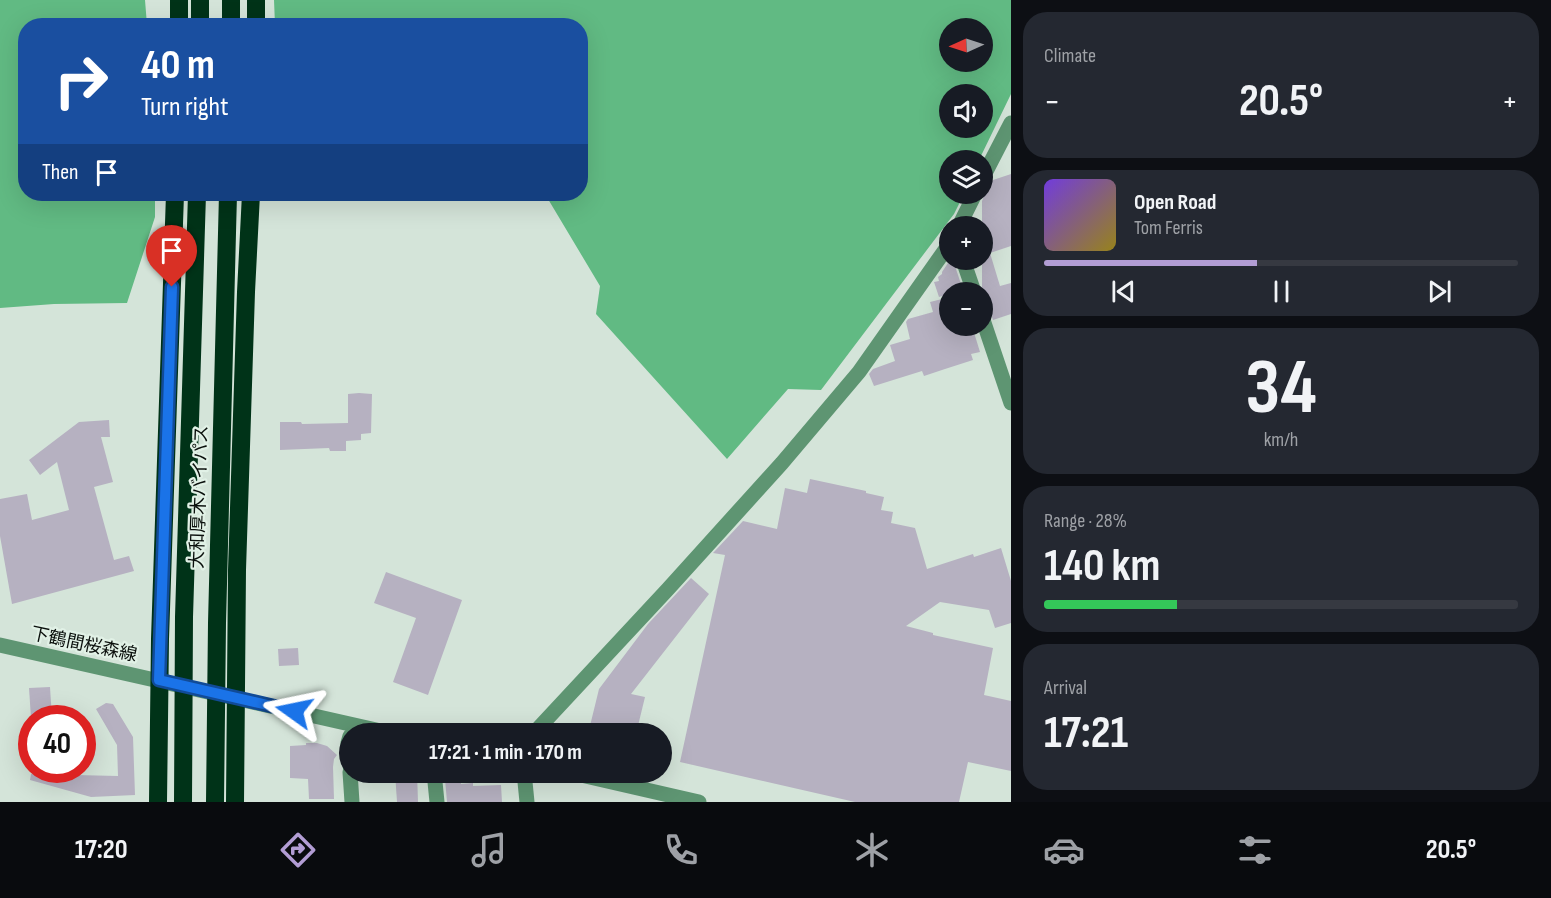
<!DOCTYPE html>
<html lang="en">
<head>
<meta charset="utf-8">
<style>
  :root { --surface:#171b24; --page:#242831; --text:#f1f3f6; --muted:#9ea1a6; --line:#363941; --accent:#b29dd4 }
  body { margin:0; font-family:"Sofia Sans Condensed","Noto Sans JP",sans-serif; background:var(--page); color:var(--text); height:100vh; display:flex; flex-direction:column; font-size:22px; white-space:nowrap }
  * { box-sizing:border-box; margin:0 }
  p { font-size:20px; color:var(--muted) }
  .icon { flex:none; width:33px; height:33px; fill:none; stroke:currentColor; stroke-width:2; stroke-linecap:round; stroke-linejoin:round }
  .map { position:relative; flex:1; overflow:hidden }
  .details { display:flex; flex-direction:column; gap:12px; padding:12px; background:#0d0f14; width:540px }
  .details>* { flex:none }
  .top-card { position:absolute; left:18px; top:18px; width:570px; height:183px; border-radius:24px; box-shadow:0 6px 24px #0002; background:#1a4fa0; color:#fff; overflow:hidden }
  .needle { width:39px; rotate:267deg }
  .fabs { position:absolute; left:939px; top:18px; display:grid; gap:12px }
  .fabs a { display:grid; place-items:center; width:54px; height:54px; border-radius:50%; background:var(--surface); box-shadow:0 6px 24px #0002; font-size:30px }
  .speed { position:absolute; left:18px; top:705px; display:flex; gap:12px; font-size:30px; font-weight:700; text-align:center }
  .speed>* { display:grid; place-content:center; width:78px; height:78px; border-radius:50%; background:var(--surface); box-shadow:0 6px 24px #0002; line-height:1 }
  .speed .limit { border:9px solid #d22; background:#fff; color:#111 }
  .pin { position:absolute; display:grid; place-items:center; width:51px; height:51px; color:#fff; margin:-62px -26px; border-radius:50% 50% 50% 0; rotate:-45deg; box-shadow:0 0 6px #0007 }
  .pin .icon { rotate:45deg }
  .me { position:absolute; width:66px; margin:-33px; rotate:282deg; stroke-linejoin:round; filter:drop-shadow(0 0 4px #0008) }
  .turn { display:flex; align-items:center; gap:21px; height:126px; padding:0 24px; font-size:27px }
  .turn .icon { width:78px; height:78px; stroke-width:2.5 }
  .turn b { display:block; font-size:42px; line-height:51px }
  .then { display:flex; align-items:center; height:57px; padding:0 24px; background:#0003; gap:12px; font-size:22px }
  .big { font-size:45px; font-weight:700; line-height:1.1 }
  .details .card { flex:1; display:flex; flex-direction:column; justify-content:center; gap:9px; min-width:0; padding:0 21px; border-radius:24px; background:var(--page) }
  .details .dial { align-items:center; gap:0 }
  .dial b { font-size:78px; line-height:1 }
  .song { display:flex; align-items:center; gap:18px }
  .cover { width:72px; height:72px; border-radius:9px; background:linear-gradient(135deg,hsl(260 70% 55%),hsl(50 70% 35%)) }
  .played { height:6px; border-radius:3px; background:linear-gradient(90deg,var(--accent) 45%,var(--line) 45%) }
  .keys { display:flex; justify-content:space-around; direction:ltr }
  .heat { display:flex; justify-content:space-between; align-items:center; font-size:33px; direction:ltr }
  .charge { height:9px; border-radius:4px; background:linear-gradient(90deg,#34c759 28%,var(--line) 0) }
  .trip { position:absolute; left:339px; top:723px; width:333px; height:60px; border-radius:30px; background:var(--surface); box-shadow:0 6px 24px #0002; font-weight:700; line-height:60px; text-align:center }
  .tabs { display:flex; height:96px; justify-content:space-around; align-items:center; background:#090b0e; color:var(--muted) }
  .tabs .icon { width:42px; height:42px }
  .tabs .on { color:var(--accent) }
  .tabs b { font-size:27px; color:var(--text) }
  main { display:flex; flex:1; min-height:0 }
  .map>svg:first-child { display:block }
  .forest { fill:#61ba83; fill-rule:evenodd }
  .building { fill:#b6b1c1 }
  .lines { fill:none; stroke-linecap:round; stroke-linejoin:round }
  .minor { stroke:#5e9572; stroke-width:15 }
  .highway { stroke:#003318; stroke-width:18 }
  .highway-bridge { stroke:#003318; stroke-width:18 }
  .route-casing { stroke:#114b97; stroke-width:15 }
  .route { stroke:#1a73e8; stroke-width:10 }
  .labels { text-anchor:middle; stroke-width:4.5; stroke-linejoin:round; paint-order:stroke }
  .street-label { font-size:18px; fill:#0a0f0c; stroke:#e1f1e6 }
</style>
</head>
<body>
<main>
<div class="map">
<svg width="1011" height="802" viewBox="0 0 1011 802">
  <rect width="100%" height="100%" fill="#d4e4d9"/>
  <g class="forest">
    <polygon points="0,0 145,0 147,25 26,26 26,194 155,194 155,217 127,303 54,304 0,308"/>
    <path d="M274,0H1011V94L979,160H950V194H964L954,214L821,390L788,389L727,459L596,314L600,286L545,194H580V26L275,25ZM950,28H982V62H950ZM950,94H982V128H950Z"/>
  </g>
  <g class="building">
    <polygon points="1011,174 1011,246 990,253 1000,286 1011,283 1011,314 993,320 982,287 982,201 985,194 983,189 988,187 993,180"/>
    <polygon points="950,260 953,260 963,290 939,297 934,282 939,281 938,277 942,274 942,272"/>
    <polygon points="950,297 950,326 972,326 980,352 971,354 973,360 945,369 924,376 922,371 874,386 869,374 873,369 895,361 890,345 910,339 906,322 908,319 933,312 930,302"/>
    <polygon points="359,393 372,394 371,433 361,434 361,440 346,441 346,451 330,451 329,448 280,450 280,422 301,422 302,424 348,423 348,394"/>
    <polygon points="109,420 110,437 101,437 113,482 94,487 114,560 129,556 134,571 12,604 0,536 0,499 27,494 32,520 69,510 57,462 40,475 29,460 79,422"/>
    <polygon points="810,479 866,491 866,493 884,497 881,510 893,512 891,523 915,528 927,569 973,554 974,557 1001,548 1011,581 1011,623 995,628 989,610 940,602 906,626 933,633 933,635 993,648 984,695 1011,701 1011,771 968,762 959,802 855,802 680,762 725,555 713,553 743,521 777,529 785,488 807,493"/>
    <polygon points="386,572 462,600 428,695 393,682 416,618 374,603"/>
    <polygon points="691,578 709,594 631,694 645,697 636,734 588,734 599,689 648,624"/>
    <polygon points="298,648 299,665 279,666 278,649"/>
    <polygon points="50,687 52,718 31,718 29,688"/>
    <polygon points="106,703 113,704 133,737 135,795 91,797 30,780 31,774 118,776 117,745 96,709"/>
    <polygon points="306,743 317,743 327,746 337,755 334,759 333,767 334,799 309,799 308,779 290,778 290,746 306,745"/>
    <polygon points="395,772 417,772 418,802 397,802"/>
    <polygon points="460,777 461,784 473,783 473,786 501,785 502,802 447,802 445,779"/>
  </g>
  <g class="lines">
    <g class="minor">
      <polyline points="982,179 1011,123"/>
      <polyline points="959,226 975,194"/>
      <polyline points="963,260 974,292"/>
      <polyline points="982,317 1011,403"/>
      <polyline points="0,645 394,734"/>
      <polyline points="533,734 668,589 782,463 859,372 950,243"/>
      <polyline points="350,736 348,743 350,766"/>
      <polyline points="350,772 352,802"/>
      <polyline points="434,772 437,802"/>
      <polyline points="524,772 527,802"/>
      <polyline points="568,772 699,802"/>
    </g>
    <g class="highway">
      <polyline points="179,0 179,26"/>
      <polyline points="231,0 231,26"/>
      <polyline points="200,26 200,0"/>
      <polyline points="256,26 256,0"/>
      <polyline points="158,802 160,639 175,194"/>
      <polyline points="235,802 237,570 246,292 251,194"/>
    </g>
    <g class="highway-bridge">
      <polyline points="183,802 184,617 197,194"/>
      <polyline points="215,802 217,623 228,194"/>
    </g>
  </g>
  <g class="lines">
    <g class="route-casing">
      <polyline id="route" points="172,287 159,680 294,711"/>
    </g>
    <use href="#route" class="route"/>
  </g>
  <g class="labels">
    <g class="street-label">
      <text transform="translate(199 497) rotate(-88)" y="6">大和厚木バイパス</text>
      <text transform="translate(84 644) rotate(12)" y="6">下鶴間桜森線</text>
    </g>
  </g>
</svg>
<div class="fabs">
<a><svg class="needle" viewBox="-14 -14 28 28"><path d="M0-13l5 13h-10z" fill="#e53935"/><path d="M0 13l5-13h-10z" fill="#9ea1a6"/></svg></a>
<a><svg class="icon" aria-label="sound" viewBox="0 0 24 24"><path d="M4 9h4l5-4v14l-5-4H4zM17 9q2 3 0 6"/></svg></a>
<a><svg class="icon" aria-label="layers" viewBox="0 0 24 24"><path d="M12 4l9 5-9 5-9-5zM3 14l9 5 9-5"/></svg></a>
<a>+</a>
<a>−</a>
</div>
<div class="speed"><div class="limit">40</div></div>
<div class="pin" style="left:172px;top:287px;background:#d93025"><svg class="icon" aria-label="arrive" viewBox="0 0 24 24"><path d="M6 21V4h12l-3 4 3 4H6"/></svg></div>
<svg class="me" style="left:294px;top:711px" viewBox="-20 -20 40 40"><path d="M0-17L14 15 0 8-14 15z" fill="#1a73e8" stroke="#fff" stroke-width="4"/></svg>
<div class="trip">17:21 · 1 min · 170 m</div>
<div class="top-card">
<div class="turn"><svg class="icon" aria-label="right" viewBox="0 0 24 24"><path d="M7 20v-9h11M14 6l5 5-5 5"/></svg><div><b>40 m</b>Turn right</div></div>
<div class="then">Then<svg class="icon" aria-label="arrive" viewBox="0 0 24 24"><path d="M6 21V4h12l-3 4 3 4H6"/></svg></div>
</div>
</div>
<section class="details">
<div class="card"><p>Climate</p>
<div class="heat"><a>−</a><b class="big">20.5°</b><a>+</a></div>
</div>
<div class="card">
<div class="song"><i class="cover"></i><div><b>Open Road</b><p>Tom Ferris</p></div></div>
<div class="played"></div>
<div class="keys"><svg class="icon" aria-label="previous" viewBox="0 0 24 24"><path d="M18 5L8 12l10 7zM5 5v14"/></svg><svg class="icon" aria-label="pause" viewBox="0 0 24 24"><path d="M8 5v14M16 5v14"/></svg><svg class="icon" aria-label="next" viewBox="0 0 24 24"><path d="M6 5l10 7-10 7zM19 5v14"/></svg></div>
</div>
<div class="card dial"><b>34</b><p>km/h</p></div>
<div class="card"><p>Range · 28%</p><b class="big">140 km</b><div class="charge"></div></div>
<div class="card"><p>Arrival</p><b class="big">17:21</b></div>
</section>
</main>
<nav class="tabs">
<b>17:20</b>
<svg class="icon on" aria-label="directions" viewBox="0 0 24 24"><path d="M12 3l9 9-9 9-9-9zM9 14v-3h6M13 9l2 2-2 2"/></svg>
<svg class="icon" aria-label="music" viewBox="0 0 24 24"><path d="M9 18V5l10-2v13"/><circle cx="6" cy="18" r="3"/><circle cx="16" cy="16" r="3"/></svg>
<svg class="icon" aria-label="phone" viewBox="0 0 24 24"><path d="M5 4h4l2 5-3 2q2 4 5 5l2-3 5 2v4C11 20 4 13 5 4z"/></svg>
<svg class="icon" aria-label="climate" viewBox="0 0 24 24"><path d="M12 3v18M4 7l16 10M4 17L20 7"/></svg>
<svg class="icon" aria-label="car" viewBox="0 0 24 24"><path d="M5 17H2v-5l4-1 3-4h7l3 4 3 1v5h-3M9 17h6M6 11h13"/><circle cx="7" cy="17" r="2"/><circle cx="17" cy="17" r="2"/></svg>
<svg class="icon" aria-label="filters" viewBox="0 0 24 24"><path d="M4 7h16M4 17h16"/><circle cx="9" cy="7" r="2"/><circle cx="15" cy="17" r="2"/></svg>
<b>20.5°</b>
</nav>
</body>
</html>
